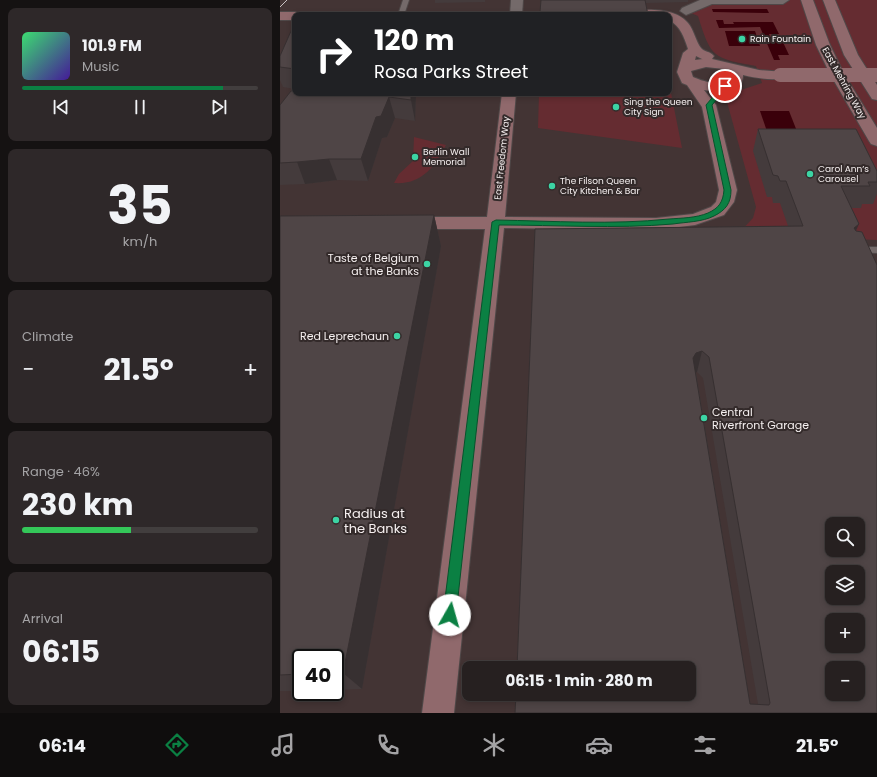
<!DOCTYPE html>
<html lang="en">
<head>
<meta charset="utf-8">
<style>
  :root { --surface:#262020; --page:#2e2829; --text:#f1f3f6; --muted:#a4a3a5; --line:#423e3e; --accent:#0b8043 }
  body { margin:0; font-family:Poppins,sans-serif; background:var(--page); color:var(--text); height:100vh; display:flex; flex-direction:column; font-size:15px; white-space:nowrap }
  * { box-sizing:border-box; margin:0 }
  p { font-size:13px; color:var(--muted) }
  .icon { flex:none; width:22px; height:22px; fill:none; stroke:currentColor; stroke-width:2; stroke-linecap:round; stroke-linejoin:round }
  .map { position:relative; flex:1; overflow:hidden }
  .panel { display:flex; flex-direction:column; gap:8px; padding:8px; background:#151212; width:280px }
  .panel>* { flex:none }
  .guide { position:absolute; left:12px; top:12px; width:380px; height:84px; border-radius:8px; box-shadow:0 2px 6px #0003,0 0 0 1px var(--line); background:#202124; color:#fff; overflow:hidden }
  .buttons { position:absolute; left:545px; top:517px; display:grid; gap:8px }
  .buttons a { display:grid; place-items:center; width:40px; height:40px; border-radius:8px; background:var(--surface); box-shadow:0 2px 6px #0003,0 0 0 1px var(--line); font-size:20px }
  .speed { position:absolute; left:12px; top:649px; display:flex; gap:8px; font-size:20px; font-weight:700; text-align:center }
  .speed>* { display:grid; place-content:center; width:52px; height:52px; border-radius:50%; background:var(--surface); box-shadow:0 2px 6px #0003,0 0 0 1px var(--line); line-height:1 }
  .speed .limit { border:2px solid #111; border-radius:6px; background:#fff; color:#111 }
  .pin { position:absolute; display:grid; place-items:center; width:34px; height:34px; color:#fff; margin:-17px; border:2px solid #fff; border-radius:50%; box-shadow:0 1px 4px #0007 }
  .me { position:absolute; width:44px; margin:-22px; rotate:7deg; stroke-linejoin:round; filter:drop-shadow(0 0 3px #0008) }
  .turn { display:flex; align-items:center; gap:14px; height:84px; padding:0 16px; font-size:18px }
  .turn .icon { width:52px; height:52px; stroke-width:2.5 }
  .turn b { display:block; font-size:28px; line-height:34px }
  .big { font-size:30px; font-weight:700; line-height:1.1 }
  .panel .widget { flex:1; display:flex; flex-direction:column; justify-content:center; gap:6px; min-width:0; padding:0 14px; border-radius:8px; background:var(--page) }
  .panel .dial { align-items:center; gap:0 }
  .dial b { font-size:52px; line-height:1 }
  .song { display:flex; align-items:center; gap:12px }
  .cover { width:48px; height:48px; border-radius:6px; background:linear-gradient(135deg,hsl(140 70% 55%),hsl(260 70% 35%)) }
  .played { height:4px; border-radius:2px; background:linear-gradient(90deg,var(--accent) 85%,var(--line) 85%) }
  .keys { display:flex; justify-content:space-around; direction:ltr }
  .heat { display:flex; justify-content:space-between; align-items:center; font-size:22px; direction:ltr }
  .charge { height:6px; border-radius:3px; background:linear-gradient(90deg,#34c759 46%,var(--line) 0) }
  .trip { position:absolute; left:182px; top:661px; width:234px; height:40px; border-radius:8px; background:var(--surface); box-shadow:0 2px 6px #0003,0 0 0 1px var(--line); font-weight:700; line-height:40px; text-align:center }
  .tabs { display:flex; height:64px; justify-content:space-around; align-items:center; background:#0f0d0d; color:var(--muted) }
  .tabs .icon { width:28px; height:28px }
  .tabs .current { color:var(--accent) }
  .tabs b { font-size:18px; color:var(--text) }
  main { display:flex; flex:1; min-height:0 }
  .map>svg:first-child { display:block }
  .built { fill:#433434; fill-rule:evenodd }
  .green { fill:#652c31 }
  .water { fill:#3a000a }
  .lines { fill:none; stroke-linecap:round; stroke-linejoin:round }
  .lane-casing { stroke:#4f4848; stroke-width:2 }
  .street-casing { stroke:#4f4848; stroke-width:2 }
  .secondary-casing { stroke:#4f4848; stroke-width:2 }
  .lane { fill:#746a6a; fill-rule:evenodd }
  .street { fill:#746a6a; fill-rule:evenodd }
  .secondary { fill:#90696c; fill-rule:evenodd }
  .tram { stroke:#cbc5c5; stroke-width:1 }
  .secondary-bridge-casing { stroke:#4f4848; stroke-width:14; stroke-linecap:butt }
  .secondary-bridge { stroke:#90696c; stroke-width:14 }
  .wall { fill:#443b3c; fill-rule:evenodd }
  .shaded-wall { fill:#373031 }
  .building { fill:#4f4546; stroke:#373031; fill-rule:evenodd }
  .route { fill:#0b8043; stroke:#07532c }
  .poi-dot { fill:#3cd4a4; stroke:#332a2a; stroke-width:1.5 }
  .labels { text-anchor:middle; stroke-width:4; stroke-linejoin:round; paint-order:stroke }
  .far-poi-label { font-size:9px; fill:#f5efef; stroke:#332a2a; text-anchor:start }
  .far-street-label { font-size:9px; fill:#f5efef; stroke:#332a2a }
  .poi-label { font-size:11px; fill:#f5efef; stroke:#332a2a; text-anchor:end }
  .near-poi-label { font-size:13px; fill:#f5efef; stroke:#332a2a; text-anchor:start }
</style>
</head>
<body>
<main>
<section class="panel">
<div class="widget">
<div class="song"><i class="cover"></i><div><b>101.9 FM</b><p>Music</p></div></div>
<div class="played"></div>
<div class="keys"><svg class="icon" aria-label="previous" viewBox="0 0 24 24"><path d="M18 5L8 12l10 7zM5 5v14"/></svg><svg class="icon" aria-label="pause" viewBox="0 0 24 24"><path d="M8 5v14M16 5v14"/></svg><svg class="icon" aria-label="next" viewBox="0 0 24 24"><path d="M6 5l10 7-10 7zM19 5v14"/></svg></div>
</div>
<div class="widget dial"><b>35</b><p>km/h</p></div>
<div class="widget"><p>Climate</p>
<div class="heat"><a>−</a><b class="big">21.5°</b><a>+</a></div>
</div>
<div class="widget"><p>Range · 46%</p><b class="big">230 km</b><div class="charge"></div></div>
<div class="widget"><p>Arrival</p><b class="big">06:15</b></div>
</section>
<div class="map">
<svg width="597" height="713" viewBox="0 0 597 713">
  <rect width="100%" height="100%" fill="#332a2a"/>
  <path class="built" d="M0,0H527L597,141V713H0ZM15,15H389V93H15ZM552,524H578V550H552ZM552,572H578V598H552ZM552,620H578V646H552ZM21,658H55V692H21ZM189,668H409V694H189ZM552,668H578V694H552Z"/>
  <g class="green">
    <path d="M417,0H597V240L458,234L473,218L476,207L447,102L458,91L482,83L476,66C433,58 431,58 418,16L411,13L409,4H418Z"/>
    <polygon points="389,83 402,148 258,128 259,93 389,93"/>
    <path d="M134,137L166,145C154,167 142,185 114,183L119,174L133,161Z"/>
  </g>
  <g class="water">
    <polygon points="432,9 487,9 489,13 433,12"/>
    <polygon points="436,20 443,20 444,24 454,24 453,22 493,22 499,34 489,34 490,37 501,38 509,55 498,55 500,60 494,60 480,27 439,28"/>
    <polygon points="445,31 475,31 480,46 449,46"/>
    <polygon points="480,111 509,111 524,149 493,149"/>
  </g>
  <g class="lines">
    <g class="lane-casing">
      <g id="lane">
        <polygon points="123,0 129,0 124,15 118,15"/>
        <polygon points="576,247 597,247 597,253 573,252 571,250 573,248"/>
      </g>
    </g>
    <g class="street-casing">
      <g id="street">
        <polygon points="231,0 243,0 242,15 230,15"/>
        <polygon points="420,0 509,0 503,4 432,4 406,15 400,11 402,8"/>
      </g>
    </g>
    <g class="secondary-casing">
      <g id="secondary">
        <polygon points="521,0 533,0 550,45 564,74 597,128 597,146 591,144 589,141 550,74 536,45"/>
        <polygon points="543,0 555,0 578,55 597,85 597,100 592,99 564,55"/>
        <path d="M339,10C360,11 393,5 408,23C414,30 416,42 421,48C424,52 430,51 434,56L432,59L479,70L505,72L507,75L505,78C491,81 476,78 463,75C463,94 437,92 424,90L436,105L457,190L454,202L444,215L415,225L376,230L224,228L174,713H142L205,229H126L120,227L117,223L120,219L126,217H207L222,93H236L225,217L376,218L413,214L431,207L436,202L439,190L422,107L407,85L402,83L397,72L403,53L408,49C404,37 401,27 389,20V15H333L335,11ZM416,56L422,59H423L415,60ZM426,67L444,69L449,76L448,80C440,87 422,81 413,77L411,71Z"/>
        <polygon points="0,12 15,12 21,15 15,15 15,20 0,20"/>
      </g>
    </g>
    <use href="#lane" class="lane"/>
    <use href="#street" class="street"/>
    <use href="#secondary" class="secondary"/>
    <polyline class="tram" points="0,7 7,0"/>
    <g class="secondary-bridge-casing">
      <polyline id="secondary-bridge" points="500,75 597,75"/>
    </g>
    <use href="#secondary-bridge" class="secondary-bridge"/>
  </g>
  <g class="wall">
    <polygon points="155,0 205,0 205,2 155,3"/>
    <polygon points="261,0 408,0 408,2 365,3 368,15 260,15"/>
    <polygon points="15,22 15,89 3,87 0,80 0,56"/>
    <polygon points="15,93 136,93 135,121 115,118 107,137 102,138 88,181 57,180 25,184 0,185 0,105"/>
    <path d="M478,129L597,171V194L593,204H582L581,208H571L576,231L597,713H235L255,229L508,226L500,203H493L492,197H487L473,151ZM416,372H417L423,378L478,704H470Z"/>
    <polygon points="154,215 161,246 82,689 55,690 55,658 21,658 21,691 0,691 0,216"/>
  </g>
  <g class="shaded-wall">
    <polygon points="131,93 136,93 135,121 131,100"/>
    <polygon points="109,97 115,118 107,137 102,138 88,181 81,159 96,117"/>
    <polygon points="49,159 57,180 25,184 17,162"/>
    <polygon points="154,215 161,246 82,689 63,673"/>
    <polygon points="579,224 569,246 574,228"/>
    <polygon points="422,351 417,372 411,374 413,358 416,353"/>
  </g>
  <g class="building">
    <polygon points="261,0 365,0 368,15 264,15 264,13 260,12"/>
    <polygon points="15,22 15,69 0,67 0,56"/>
    <polygon points="15,90 15,93 131,93 131,100 109,97 101,116 96,117 81,159 49,159 17,162 0,163 0,105 11,91"/>
    <path d="M478,129H576L597,171V182H588L590,186H561L579,224L574,228L576,231L582,232L597,265V713H235L236,694H409V668H237L255,229L523,226L506,181H500L498,176L493,175ZM422,351L429,357L490,703L489,705L470,704L413,358L416,353ZM552,524H578V550H552ZM552,572H578V598H552ZM552,620H578V646H552ZM552,668H578V694H552Z"/>
    <polygon points="154,215 63,673 55,674 55,658 21,658 21,674 0,675 0,216"/>
  </g>
  <path class="route" d="M443,85L448,86L432,105L451,190C451,203 446,210 434,216C422,222 406,222 393,224C335,229 277,225 219,225L176,615L174,619L170,621L165,619L163,615L212,222L216,220C273,221 332,225 389,219C402,218 416,218 428,213C439,208 443,202 444,190L426,105Z"/>
  <g class="poi-dot">
    <circle cx="462" cy="39" r="4"/>
    <circle cx="336" cy="107" r="4"/>
    <circle cx="135" cy="157" r="4"/>
    <circle cx="530" cy="174" r="4"/>
    <circle cx="272" cy="186" r="4"/>
    <circle cx="147" cy="264" r="4"/>
    <circle cx="117" cy="336" r="4"/>
    <circle cx="424" cy="418" r="4"/>
    <circle cx="56" cy="520" r="4"/>
  </g>
  <g class="labels">
    <g class="far-poi-label">
      <text x="470" y="42">Rain Fountain</text>
      <text x="344" y="105">Sing the Queen<tspan x="344" dy="10">City Sign</tspan></text>
      <text x="143" y="155">Berlin Wall<tspan x="143" dy="10">Memorial</tspan></text>
      <text x="538" y="172">Carol Ann’s<tspan x="538" dy="10">Carousel</tspan></text>
      <text x="280" y="184">The Filson Queen<tspan x="280" dy="10">City Kitchen &amp; Bar</tspan></text>
    </g>
    <g class="far-street-label">
      <text transform="translate(564 83) rotate(61)" y="3">East Mehring Way</text>
      <text transform="translate(222 158) rotate(-84)" y="3">East Freedom Way</text>
    </g>
    <g class="poi-label">
      <text x="139" y="262">Taste of Belgium<tspan x="139" dy="13">at the Banks</tspan></text>
      <text x="109" y="340">Red Leprechaun</text>
      <text x="432" y="416" text-anchor="start">Central<tspan x="432" dy="13">Riverfront Garage</tspan></text>
    </g>
    <g class="near-poi-label">
      <text x="64" y="518">Radius at<tspan x="64" dy="15">the Banks</tspan></text>
    </g>
  </g>
</svg>
<div class="buttons">
<a><svg class="icon" aria-label="search" viewBox="0 0 24 24"><circle cx="10" cy="10" r="6"/><path d="M15 15l6 6"/></svg></a>
<a><svg class="icon" aria-label="layers" viewBox="0 0 24 24"><path d="M12 4l9 5-9 5-9-5zM3 14l9 5 9-5"/></svg></a>
<a>+</a>
<a>−</a>
</div>
<div class="speed"><div class="limit">40</div></div>
<div class="pin" style="left:445px;top:86px;background:#d93025"><svg class="icon" aria-label="arrive" viewBox="0 0 24 24"><path d="M6 21V4h12l-3 4 3 4H6"/></svg></div>
<svg class="me" style="left:170px;top:615px" viewBox="-20 -20 40 40"><circle r="19" fill="#fff"/><path d="M0-13L10 11 0 6-10 11z" fill="#0b8043"/></svg>
<div class="trip">06:15 · 1 min · 280 m</div>
<div class="guide">
<div class="turn"><svg class="icon" aria-label="right" viewBox="0 0 24 24"><path d="M7 20v-9h11M14 6l5 5-5 5"/></svg><div><b>120 m</b>Rosa Parks Street</div></div>
</div>
</div>
</main>
<nav class="tabs">
<b>06:14</b>
<svg class="icon current" aria-label="directions" viewBox="0 0 24 24"><path d="M12 3l9 9-9 9-9-9zM9 14v-3h6M13 9l2 2-2 2"/></svg>
<svg class="icon" aria-label="music" viewBox="0 0 24 24"><path d="M9 18V5l10-2v13"/><circle cx="6" cy="18" r="3"/><circle cx="16" cy="16" r="3"/></svg>
<svg class="icon" aria-label="phone" viewBox="0 0 24 24"><path d="M5 4h4l2 5-3 2q2 4 5 5l2-3 5 2v4C11 20 4 13 5 4z"/></svg>
<svg class="icon" aria-label="climate" viewBox="0 0 24 24"><path d="M12 3v18M4 7l16 10M4 17L20 7"/></svg>
<svg class="icon" aria-label="car" viewBox="0 0 24 24"><path d="M5 17H2v-5l4-1 3-4h7l3 4 3 1v5h-3M9 17h6M6 11h13"/><circle cx="7" cy="17" r="2"/><circle cx="17" cy="17" r="2"/></svg>
<svg class="icon" aria-label="filters" viewBox="0 0 24 24"><path d="M4 7h16M4 17h16"/><circle cx="9" cy="7" r="2"/><circle cx="15" cy="17" r="2"/></svg>
<b>21.5°</b>
</nav>
</body>
</html>
